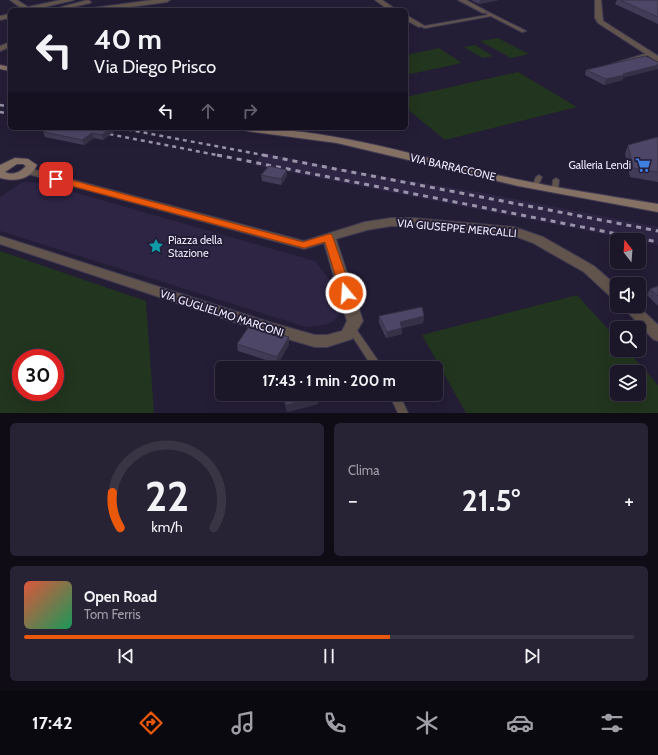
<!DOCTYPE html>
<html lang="it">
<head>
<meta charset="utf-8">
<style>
  :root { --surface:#1b1628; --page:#282334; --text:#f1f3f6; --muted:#a09fa8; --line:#393545; --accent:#ea580c }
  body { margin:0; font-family:Cabin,sans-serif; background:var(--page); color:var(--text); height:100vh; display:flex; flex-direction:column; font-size:15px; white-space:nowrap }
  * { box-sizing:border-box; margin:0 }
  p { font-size:13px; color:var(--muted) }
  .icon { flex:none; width:22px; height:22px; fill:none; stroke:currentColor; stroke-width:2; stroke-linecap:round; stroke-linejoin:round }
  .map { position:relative; height:413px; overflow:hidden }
  .side { display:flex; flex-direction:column; gap:10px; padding:10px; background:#0f0c16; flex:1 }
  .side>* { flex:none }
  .banner { position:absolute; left:8px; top:8px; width:400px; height:122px; border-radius:6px; box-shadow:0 4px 16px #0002,0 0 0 1px var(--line); background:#1b1628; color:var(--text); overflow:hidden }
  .needle { width:26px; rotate:343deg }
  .buttons { position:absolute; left:610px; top:233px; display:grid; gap:8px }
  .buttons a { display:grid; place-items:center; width:36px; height:36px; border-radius:6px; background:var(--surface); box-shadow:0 4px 16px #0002,0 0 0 1px var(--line); font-size:20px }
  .speed { position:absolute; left:12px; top:349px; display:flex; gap:8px; font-size:20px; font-weight:700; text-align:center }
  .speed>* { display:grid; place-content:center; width:52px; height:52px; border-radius:50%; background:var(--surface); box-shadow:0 4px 16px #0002,0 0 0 1px var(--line); line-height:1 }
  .speed .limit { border:6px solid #d22; background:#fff; color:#111 }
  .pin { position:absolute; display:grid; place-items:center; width:34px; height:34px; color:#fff; margin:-17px; border-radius:8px; box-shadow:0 2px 6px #0006 }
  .me { position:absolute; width:44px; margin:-22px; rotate:342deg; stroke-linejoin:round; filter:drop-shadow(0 0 3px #0008) }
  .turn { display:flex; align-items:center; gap:14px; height:84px; padding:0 20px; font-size:18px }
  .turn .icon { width:52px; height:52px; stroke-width:2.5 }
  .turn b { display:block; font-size:28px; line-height:34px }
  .lanes { display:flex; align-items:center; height:38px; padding:0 20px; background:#0003; justify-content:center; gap:20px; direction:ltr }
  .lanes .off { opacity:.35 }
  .big { font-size:30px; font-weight:800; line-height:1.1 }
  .side .tile { flex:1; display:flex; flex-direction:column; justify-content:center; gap:6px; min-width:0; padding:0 14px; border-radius:6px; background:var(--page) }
  .side .dial { align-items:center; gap:0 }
  .dial svg { height:104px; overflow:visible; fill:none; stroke:var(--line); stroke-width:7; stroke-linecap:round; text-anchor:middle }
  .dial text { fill:var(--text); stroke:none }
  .song { display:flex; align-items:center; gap:12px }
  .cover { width:48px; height:48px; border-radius:6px; background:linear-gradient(135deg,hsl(10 70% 55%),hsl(150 70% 35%)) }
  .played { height:4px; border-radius:2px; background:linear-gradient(90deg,var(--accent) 60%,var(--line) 60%) }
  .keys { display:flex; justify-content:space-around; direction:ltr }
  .heat { display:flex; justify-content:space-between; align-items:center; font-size:22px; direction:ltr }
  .side .tiles { flex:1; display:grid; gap:10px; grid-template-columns:1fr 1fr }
  .tile:last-child { grid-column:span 2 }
  .trip { position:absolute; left:215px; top:361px; width:228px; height:40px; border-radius:6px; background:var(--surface); box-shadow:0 4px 16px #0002,0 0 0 1px var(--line); font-weight:800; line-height:40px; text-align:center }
  .dock { display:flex; height:64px; justify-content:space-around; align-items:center; background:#0b0910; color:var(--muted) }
  .dock .icon { width:28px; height:28px }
  .dock .selected { color:var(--accent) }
  .dock b { font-size:18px; color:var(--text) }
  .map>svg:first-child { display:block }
  .built { fill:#2e2545 }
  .green { fill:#22351e; fill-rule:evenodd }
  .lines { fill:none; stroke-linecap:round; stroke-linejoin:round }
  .lane-casing { stroke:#403a52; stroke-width:2 }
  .street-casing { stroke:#403a52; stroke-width:2 }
  .secondary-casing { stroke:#403a52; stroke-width:2 }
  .lane { fill:#61544c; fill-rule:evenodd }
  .street { fill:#61544c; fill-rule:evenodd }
  .secondary { fill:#857064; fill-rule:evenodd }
  .rail-far1 { stroke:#9994a9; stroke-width:2.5; stroke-dasharray:4 4; stroke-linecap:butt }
  .rail { stroke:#9994a9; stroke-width:3; stroke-dasharray:5 5; stroke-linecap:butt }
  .wall { fill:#433c58 }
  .shaded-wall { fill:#373147 }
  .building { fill:#4e4666; stroke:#373147 }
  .route { fill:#ea580c; stroke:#983908 }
  .labels { text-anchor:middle; stroke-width:4; stroke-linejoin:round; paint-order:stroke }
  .poi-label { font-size:11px; fill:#ede9fb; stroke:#241d36; text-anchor:end }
  .street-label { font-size:11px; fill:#ede9fb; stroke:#241d36 }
</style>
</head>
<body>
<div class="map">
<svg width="658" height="413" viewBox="0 0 658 413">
  <rect width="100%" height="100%" fill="#241d36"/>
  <g class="built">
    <polygon points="264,153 352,171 483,193 658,227 658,245 253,165"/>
    <polygon points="23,182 42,183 315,261 329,279 340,304 340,313 334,321 325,325 306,327 0,231 0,197"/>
  </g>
  <g class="green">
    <polygon points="498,38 529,54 511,58 480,41"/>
    <polygon points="475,45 493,56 482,58 464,47"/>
    <polygon points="439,48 462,63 406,75 406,55"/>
    <polygon points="518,72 577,107 445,140 406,108 406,97"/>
    <path d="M0,251L146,301L154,413H0ZM21,358H55V392H21Z"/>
    <path d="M577,295L617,339V350H627L658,385V413H466L422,335ZM617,372H639V394H617Z"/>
  </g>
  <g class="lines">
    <g class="lane-casing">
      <g id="lane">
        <polygon points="488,12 526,31 522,32 491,16 425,28 417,25 419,24 425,26 488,15 486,13"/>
        <polygon points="648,53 652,54 614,65 612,64"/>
        <polygon points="539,175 542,177 538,186 534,186 533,185 536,177"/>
        <polygon points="556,178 559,180 558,189 555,191 552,189 553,180"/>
        <polygon points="351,325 354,326 383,368 373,368 347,328 348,326"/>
        <polygon points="389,394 399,394 408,413 398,413"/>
      </g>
    </g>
    <g class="street-casing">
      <g id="street">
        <polygon points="10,0 17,0 28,7 61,0 74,0 32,10 24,10"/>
        <polygon points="88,0 91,2 90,3 64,9 61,7"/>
        <polygon points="153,0 170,0 167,2 108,10 90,10 93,8"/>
        <polygon points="375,0 382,0 397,10 389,10"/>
        <polygon points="458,0 466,0 488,12 483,13"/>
        <polygon points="595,0 601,0 603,21 658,56 658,62 598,23 595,18"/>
        <polygon points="10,14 10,18 0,20 0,16"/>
        <polygon points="406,15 408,16 423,25 419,27 406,20"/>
        <polygon points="10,42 10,47 0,51 0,46"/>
        <polygon points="28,168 304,241 365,222 391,218 413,218 514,227 543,237 594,266 617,286 617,299 612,298 584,272 533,243 512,235 413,226 391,226 367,230 336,239 363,321 352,339 327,347 315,347 267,333 0,244 0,236 272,323 315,335 327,335 342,331 347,321 324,243 304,249 24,173 22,171"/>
        <polygon points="622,306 638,306 658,325 658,341 653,339"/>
      </g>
    </g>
    <g class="secondary-casing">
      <g id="secondary">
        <polygon points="0,65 10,67 10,71 0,69"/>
        <path d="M242,128C329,128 414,155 497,175C550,187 604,195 658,204V212L518,186L337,143L247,131Z"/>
        <path d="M15,158L28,159L37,165C30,180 15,182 0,178V165ZM17,164H23L26,166C21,172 13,176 5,172Z"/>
      </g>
    </g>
    <use href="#lane" class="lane"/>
    <use href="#street" class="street"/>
    <use href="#secondary" class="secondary"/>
    <g class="rail-far1">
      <polyline points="0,105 10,107"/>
      <polyline points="0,112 10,114"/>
      <polyline points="78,128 222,156"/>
      <polyline points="120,128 268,156"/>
    </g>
    <g class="rail">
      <polyline points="217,155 658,242"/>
      <polyline points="263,155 658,231"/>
    </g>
  </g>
  <g class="wall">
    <polygon points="471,0 499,0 479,4"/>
    <polygon points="617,0 658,0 658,24 615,4"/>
    <polygon points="586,70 623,78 623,80 604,85 585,75"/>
    <polygon points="42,128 118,128 103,140 94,138 84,145 45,137"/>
    <polygon points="658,137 658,182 630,177 625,154 628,145"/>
    <polygon points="287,170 287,176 281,185 262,181 261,175"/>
    <polygon points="658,286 658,306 647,295 650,289"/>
    <polygon points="379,316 424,316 423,323 402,328 402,334 386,338 379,323"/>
    <polygon points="289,337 289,344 278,364 238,351 237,344"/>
    <polygon points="282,394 316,394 317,397 318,404 287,412"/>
  </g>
  <g class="shaded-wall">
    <polygon points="480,0 499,0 479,4"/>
    <polygon points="658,65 658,69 623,78 623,80 604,85 606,79 623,74"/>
    <polygon points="110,128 118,128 103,140 102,135"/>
    <polygon points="92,133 94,138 84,145 82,140"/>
    <polygon points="287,170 287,176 281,185 281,179"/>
    <polygon points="424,316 423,323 402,328 402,334 386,338 387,332 400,322"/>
    <polygon points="289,337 289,344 278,364 277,357"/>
    <polygon points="317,397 318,404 287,412 286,405"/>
  </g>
  <g class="building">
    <polygon points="620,0 658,0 658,17"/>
    <polygon points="645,56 658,62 658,65 623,74 625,75 606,79 586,70"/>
    <polygon points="44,128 110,128 102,135 92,133 82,140 44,132 49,129"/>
    <polygon points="658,137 658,172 633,168 628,145"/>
    <polygon points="269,166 287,170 281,179 261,175"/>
    <polygon points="658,286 658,296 650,289"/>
    <polygon points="422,307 424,316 400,322 402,328 387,332 379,316"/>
    <polygon points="250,325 289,337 277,357 237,344"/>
    <polygon points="305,361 308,368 276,368"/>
    <polygon points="283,394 316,394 317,397 286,405"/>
  </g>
  <polygon class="route" points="56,176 303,242 329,234 332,235 352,293 350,296 343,296 341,293 325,242 304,248 53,181 51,179"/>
  <defs>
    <g id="supermarket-bare" transform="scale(1.2)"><path d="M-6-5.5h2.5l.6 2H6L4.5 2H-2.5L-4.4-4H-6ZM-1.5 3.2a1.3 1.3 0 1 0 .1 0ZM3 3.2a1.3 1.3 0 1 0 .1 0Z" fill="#3f7fe0" stroke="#241d36" stroke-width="2.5" paint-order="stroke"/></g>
    <g id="sight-bare" transform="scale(1.2)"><path d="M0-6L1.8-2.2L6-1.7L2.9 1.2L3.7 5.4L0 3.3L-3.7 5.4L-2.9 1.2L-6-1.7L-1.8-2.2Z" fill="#0f9aa8" stroke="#241d36" stroke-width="2.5" paint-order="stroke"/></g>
  </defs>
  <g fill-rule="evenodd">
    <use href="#supermarket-bare" x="643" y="165"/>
    <use href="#sight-bare" x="156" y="246"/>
  </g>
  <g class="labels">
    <g class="poi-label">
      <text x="631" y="169">Galleria Lendi</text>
      <text x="168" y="244" text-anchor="start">Piazza della<tspan x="168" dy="13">Stazione</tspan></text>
    </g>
    <g class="street-label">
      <text transform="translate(453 167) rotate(13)" y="4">VIA BARRACCONE</text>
      <text transform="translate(457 228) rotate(5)" y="4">VIA GIUSEPPE MERCALLI</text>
      <text transform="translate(222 313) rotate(18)" y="4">VIA GUGLIELMO MARCONI</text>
    </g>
  </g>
</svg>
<div class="buttons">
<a><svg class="needle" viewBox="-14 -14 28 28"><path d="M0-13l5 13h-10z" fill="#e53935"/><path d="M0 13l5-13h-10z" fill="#a09fa8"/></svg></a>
<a><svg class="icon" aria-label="sound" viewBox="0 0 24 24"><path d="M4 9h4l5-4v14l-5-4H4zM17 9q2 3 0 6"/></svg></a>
<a><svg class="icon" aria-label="search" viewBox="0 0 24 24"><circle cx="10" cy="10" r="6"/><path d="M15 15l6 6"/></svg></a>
<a><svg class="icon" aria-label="layers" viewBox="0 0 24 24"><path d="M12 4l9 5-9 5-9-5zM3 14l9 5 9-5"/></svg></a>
</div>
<div class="speed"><div class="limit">30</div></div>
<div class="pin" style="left:56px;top:179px;background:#d93025"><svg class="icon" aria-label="arrive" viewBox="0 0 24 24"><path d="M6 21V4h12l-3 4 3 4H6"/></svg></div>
<svg class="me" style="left:346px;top:293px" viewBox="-20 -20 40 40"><circle r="17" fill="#ea580c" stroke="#fff" stroke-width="3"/><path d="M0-11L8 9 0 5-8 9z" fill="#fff"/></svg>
<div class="trip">17:43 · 1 min · 200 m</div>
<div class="banner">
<div class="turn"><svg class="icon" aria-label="left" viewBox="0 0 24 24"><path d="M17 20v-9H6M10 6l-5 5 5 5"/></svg><div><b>40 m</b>Via Diego Prisco</div></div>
<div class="lanes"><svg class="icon" aria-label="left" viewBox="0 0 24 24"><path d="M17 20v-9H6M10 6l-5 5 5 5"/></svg><svg class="icon off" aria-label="ahead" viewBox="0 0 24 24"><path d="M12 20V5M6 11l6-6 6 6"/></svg><svg class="icon off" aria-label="right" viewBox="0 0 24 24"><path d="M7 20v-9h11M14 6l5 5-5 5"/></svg></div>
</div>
</div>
<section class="side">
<div class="tiles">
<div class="tile dial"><svg viewBox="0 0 100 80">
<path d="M14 69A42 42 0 1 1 86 69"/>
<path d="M14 69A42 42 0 0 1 8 42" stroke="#ea580c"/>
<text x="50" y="56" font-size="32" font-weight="700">22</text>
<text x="50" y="72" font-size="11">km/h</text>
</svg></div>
<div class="tile"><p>Clima</p>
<div class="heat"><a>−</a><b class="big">21.5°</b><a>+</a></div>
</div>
<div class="tile">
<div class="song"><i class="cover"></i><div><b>Open Road</b><p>Tom Ferris</p></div></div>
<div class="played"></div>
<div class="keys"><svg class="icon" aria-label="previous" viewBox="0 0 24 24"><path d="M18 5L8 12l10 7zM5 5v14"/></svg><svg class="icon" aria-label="pause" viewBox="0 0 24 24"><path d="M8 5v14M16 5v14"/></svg><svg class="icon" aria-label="next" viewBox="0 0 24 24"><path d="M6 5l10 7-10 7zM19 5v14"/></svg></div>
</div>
</div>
</section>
<nav class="dock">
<b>17:42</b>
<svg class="icon selected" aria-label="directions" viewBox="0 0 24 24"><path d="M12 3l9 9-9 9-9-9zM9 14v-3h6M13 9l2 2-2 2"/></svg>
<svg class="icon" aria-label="music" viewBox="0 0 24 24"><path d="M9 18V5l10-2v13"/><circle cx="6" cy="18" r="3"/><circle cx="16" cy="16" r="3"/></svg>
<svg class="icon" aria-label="phone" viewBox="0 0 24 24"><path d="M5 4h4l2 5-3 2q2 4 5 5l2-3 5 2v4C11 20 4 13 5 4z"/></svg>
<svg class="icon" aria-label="climate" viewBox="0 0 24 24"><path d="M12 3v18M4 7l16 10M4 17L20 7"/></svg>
<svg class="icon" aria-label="car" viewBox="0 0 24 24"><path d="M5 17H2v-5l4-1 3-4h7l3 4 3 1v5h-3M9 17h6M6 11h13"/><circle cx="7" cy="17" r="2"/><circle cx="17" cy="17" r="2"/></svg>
<svg class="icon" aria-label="filters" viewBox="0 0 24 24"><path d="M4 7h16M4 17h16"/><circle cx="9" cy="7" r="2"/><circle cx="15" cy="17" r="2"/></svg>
</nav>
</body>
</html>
